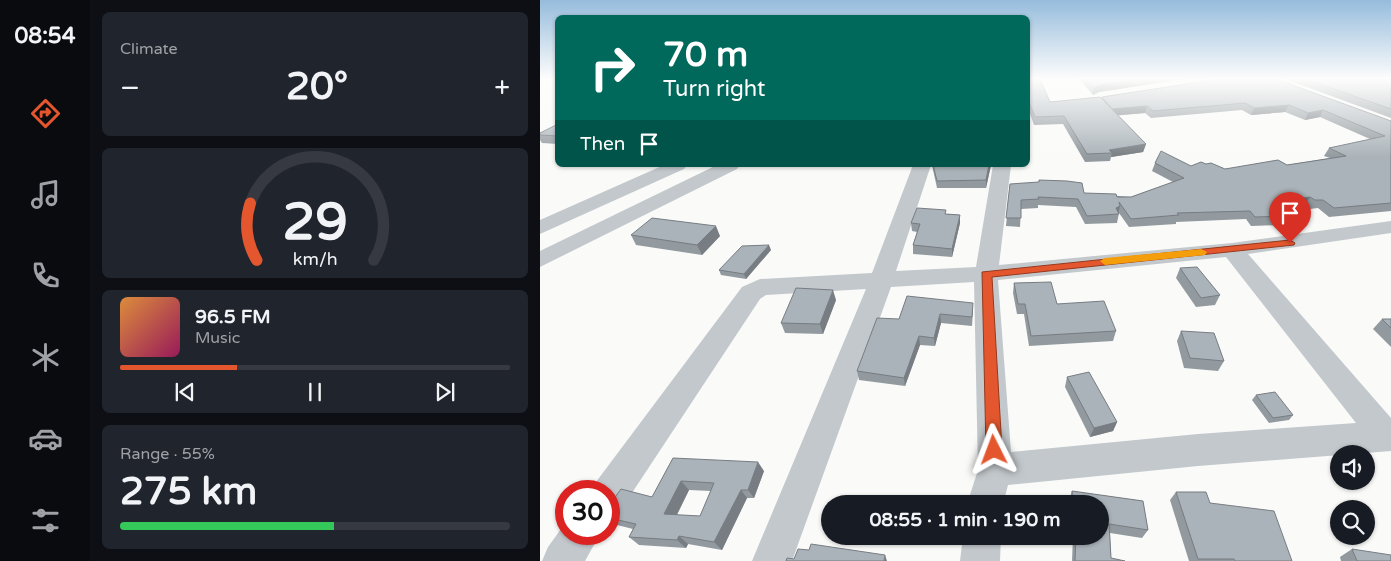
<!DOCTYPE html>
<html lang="en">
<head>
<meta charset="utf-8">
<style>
  :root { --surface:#171b24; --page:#20242c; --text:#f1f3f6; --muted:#9ea1a6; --line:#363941; --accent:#e4572e }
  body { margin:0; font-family:"Varela Round",sans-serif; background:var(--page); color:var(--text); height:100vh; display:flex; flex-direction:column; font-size:19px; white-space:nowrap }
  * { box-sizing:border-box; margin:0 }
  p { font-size:16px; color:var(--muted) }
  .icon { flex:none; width:28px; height:28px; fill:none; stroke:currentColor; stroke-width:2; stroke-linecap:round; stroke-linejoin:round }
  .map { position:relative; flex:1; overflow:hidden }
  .sheet { display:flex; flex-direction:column; gap:12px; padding:12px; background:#0d0f14; width:450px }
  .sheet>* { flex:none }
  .hud { position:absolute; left:15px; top:15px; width:475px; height:152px; border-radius:8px; box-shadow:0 1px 4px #0004; background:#00695c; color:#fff; overflow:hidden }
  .tools { position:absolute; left:790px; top:445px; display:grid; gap:10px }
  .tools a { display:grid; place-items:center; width:45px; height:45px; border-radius:50%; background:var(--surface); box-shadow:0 1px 4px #0004; font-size:25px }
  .speed { position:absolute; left:15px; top:480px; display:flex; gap:10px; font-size:25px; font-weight:700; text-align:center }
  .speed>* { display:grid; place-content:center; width:65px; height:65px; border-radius:50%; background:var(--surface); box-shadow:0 1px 4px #0004; line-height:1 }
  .speed .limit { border:8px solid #d22; background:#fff; color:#111 }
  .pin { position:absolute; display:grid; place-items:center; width:42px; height:42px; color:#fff; margin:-51px -21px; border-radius:50% 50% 50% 0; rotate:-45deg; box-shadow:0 0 5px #0007 }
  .pin .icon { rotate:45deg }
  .me { position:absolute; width:55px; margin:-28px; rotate:357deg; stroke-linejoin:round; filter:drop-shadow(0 0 4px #0008) }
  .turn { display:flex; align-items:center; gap:18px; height:105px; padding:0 25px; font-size:22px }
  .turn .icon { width:65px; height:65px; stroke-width:2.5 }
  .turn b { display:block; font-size:35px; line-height:42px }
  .then { display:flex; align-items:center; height:48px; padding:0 25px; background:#0003; gap:10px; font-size:19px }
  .big { font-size:38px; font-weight:800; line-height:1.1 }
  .sheet .card { flex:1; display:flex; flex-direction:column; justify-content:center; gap:8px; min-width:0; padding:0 18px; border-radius:8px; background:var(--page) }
  .sheet .dial { align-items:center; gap:0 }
  .dial svg { height:130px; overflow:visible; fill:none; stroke:var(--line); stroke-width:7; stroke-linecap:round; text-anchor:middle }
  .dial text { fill:var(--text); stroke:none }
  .song { display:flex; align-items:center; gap:15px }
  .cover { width:60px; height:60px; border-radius:8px; background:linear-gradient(135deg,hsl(30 70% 55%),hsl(330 70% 35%)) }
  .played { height:5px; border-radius:2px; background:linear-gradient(90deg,var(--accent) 30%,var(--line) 30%) }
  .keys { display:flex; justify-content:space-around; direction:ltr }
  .heat { display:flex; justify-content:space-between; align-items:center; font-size:28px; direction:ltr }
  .charge { height:8px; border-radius:4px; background:linear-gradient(90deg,#34c759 55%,var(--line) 0) }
  .trip { position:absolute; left:281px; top:495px; width:288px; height:50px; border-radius:25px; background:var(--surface); box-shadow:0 1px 4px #0004; font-weight:800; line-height:50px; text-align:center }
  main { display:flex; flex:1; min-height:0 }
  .tab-bar { display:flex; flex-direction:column; width:90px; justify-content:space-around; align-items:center; background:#090b0e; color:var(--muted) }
  .tab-bar .icon { width:35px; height:35px }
  .tab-bar .current { color:var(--accent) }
  .tab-bar b { font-size:22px; color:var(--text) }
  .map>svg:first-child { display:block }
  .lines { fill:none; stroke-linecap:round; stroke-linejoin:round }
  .minor { fill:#c3c8cc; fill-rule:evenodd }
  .wall { fill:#929a9f; fill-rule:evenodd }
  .shaded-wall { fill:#777d82 }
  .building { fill:#aab3b9; stroke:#777d82; fill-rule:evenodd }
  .route { fill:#e4572e; stroke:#94391e }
  .slow { fill:#f59e0b }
</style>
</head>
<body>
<main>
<nav class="tab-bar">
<b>08:54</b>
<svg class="icon current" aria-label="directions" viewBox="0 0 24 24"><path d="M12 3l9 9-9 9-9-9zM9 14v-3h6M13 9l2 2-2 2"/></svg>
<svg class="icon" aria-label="music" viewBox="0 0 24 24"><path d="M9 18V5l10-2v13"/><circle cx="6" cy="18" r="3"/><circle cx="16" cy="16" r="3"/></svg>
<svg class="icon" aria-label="phone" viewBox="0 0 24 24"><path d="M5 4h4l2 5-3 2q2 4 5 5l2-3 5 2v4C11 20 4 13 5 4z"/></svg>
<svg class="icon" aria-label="climate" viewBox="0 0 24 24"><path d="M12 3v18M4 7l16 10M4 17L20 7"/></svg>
<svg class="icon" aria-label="car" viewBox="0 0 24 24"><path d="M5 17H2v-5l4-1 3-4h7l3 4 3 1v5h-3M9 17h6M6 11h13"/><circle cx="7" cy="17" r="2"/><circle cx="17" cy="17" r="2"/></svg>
<svg class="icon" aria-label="filters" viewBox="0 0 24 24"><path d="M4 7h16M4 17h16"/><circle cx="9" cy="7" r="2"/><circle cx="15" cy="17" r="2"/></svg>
</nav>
<section class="sheet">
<div class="card"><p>Climate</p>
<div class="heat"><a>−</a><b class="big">20°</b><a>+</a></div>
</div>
<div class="card dial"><svg viewBox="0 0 100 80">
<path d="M14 69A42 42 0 1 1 86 69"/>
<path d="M14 69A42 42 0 0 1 10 34" stroke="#e4572e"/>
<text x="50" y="56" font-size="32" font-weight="700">29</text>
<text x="50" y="72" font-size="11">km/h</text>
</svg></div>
<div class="card">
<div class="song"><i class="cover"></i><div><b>96.5 FM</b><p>Music</p></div></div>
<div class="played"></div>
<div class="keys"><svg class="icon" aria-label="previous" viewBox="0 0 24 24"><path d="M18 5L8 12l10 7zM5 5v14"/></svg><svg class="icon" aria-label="pause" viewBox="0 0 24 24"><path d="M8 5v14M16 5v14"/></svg><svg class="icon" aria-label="next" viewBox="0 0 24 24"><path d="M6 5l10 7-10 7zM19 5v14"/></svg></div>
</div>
<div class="card"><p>Range · 55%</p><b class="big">275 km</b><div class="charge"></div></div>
</section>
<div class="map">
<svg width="851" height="561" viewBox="0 0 851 561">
  <rect width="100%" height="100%" fill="#fafaf8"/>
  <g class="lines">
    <g class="minor">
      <polygon points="124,165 147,165 144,169 0,234 0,220"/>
      <polygon points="177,165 200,165 197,169 0,267 0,251"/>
      <path d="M373,165H391L356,271L436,267L453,165H471L459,265L692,243L851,221V233L708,254L851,418V451L658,466L468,485L463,504H427L438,470L434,282L351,287L252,561H212L326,289L226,295L220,299L82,508L69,513V491H53L56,482L202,287L220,279L332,273ZM686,257L816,423L658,434L471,452L458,280Z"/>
      <polygon points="26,522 26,534 60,534 45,561 2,561 8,547"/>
      <polygon points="423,536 461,536 460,561 420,561"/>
    </g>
  </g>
  <g class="wall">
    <polygon points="488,79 510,102 561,98 562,97 679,79 851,121 851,211 789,217 778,208 770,209 765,205 741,208 748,216 744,225 711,226 706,219 636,222 636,224 589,227 579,213 577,223 545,224 536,207 498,205 498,208 481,209 480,227 466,226 470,184 544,193 591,197 633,182 612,171 615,163 651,166 666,164 685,169 747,165 790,158 784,156 789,148 830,139 780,117 765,120 745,112 711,115 702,110 611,118 605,113 578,115 606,144 603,152 571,157 570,161 545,162 523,124 494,125 488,108"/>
    <polygon points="539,79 644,79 559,92 553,95"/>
    <polygon points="745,79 851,79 851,118"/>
    <polygon points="18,124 18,144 2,143 0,140 0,133"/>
    <polygon points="392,165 451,165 446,188 397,188"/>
    <polygon points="407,214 420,215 420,223 412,257 373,254 373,245 377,232 372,231 371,223"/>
    <polygon points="91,235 180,236 162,255 96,245"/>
    <polygon points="231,250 206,279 181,275 179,270"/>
    <polygon points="640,268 680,295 675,305 656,307 636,278"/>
    <polygon points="474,283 517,304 576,331 573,341 489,346 484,314 477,314 473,293"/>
    <polygon points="367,296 433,311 432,326 401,323 395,346 380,345 365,386 319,380 317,371 359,319"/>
    <polygon points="296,300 283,334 245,333 241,323"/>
    <polygon points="842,319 851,319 851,347 833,329"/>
    <polygon points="641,331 684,361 678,371 644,368 637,341"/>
    <polygon points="527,377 577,422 573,431 550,437 525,387"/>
    <polygon points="716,395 753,415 749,420 729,423 712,400"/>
    <path d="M133,458L224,471L214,498H207L182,550L148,544L146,548L99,545L89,537L93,529L69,523V502L112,497ZM149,490L171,491L160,516L137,515Z"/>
    <polygon points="532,491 603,501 608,530 602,538 570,533 571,558 585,561 532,561 533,536 560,536 560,504 529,504 529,500"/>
    <polygon points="636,492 670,503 752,561 649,561 630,500"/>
    <polygon points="812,549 851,561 801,561 800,557"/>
  </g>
  <g class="shaded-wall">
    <polygon points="603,79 644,79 559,92 553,95 554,88 560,85"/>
    <polygon points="749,105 745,112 711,115 714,108"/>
    <polygon points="607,106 605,113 571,116 572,109"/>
    <polygon points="783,110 780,117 765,120 768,113"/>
    <polygon points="606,144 603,152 571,157 572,153 569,150"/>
    <polygon points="449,165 451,165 446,188 446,180"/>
    <polygon points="770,197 765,205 730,210 734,202"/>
    <polygon points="580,206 578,214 576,208"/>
    <polygon points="420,215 420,223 412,257 412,249"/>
    <polygon points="176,226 180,236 162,255 157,245"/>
    <polygon points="229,245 231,250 206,279 204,274"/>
    <polygon points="293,290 296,300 283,334 280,324"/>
    <polygon points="400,314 401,323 395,346 394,338"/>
    <polygon points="379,336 380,345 365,386 364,378"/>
    <polygon points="577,422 573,431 550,437 554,428"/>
    <polygon points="218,462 224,471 214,498 208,490"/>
    <polygon points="141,481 149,490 133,522 124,514"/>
    <polygon points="201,490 207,498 182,550 174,542"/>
    <polygon points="139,536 148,544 146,548 137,540"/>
    <polygon points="345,555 347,561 344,561"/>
  </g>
  <g class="building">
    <polygon points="488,79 500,79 510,102 560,97 606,144 569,150 572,153 547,154 524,116 495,117 488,99"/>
    <polygon points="546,79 603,79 560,85 554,88"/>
    <polygon points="679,79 736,79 851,121 851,203 794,208 783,200 775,200 770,197 734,202 748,216 715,217 710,211 637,213 639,215 591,219 579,202 580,206 576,208 579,214 547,216 538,199 498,197 499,199 481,200 481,218 466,218 470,184 499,182 499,180 527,181 542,183 544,193 576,194 577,197 591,197 644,178 615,163 621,151 651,166 661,162 666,164 671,163 685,169 738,160 747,165 806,156 789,148 845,136 783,110 768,113 749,105 714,108 705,103 613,111 607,106 572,109 562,97"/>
    <polygon points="766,79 851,79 851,109"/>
    <polygon points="18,124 18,136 0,135 0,133"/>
    <polygon points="393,165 449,165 446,180 397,181"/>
    <polygon points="377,208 406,210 405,214 420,215 412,249 373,245 380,224 371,223"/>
    <polygon points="112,218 176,226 157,245 91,235"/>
    <polygon points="229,245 204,274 179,270 202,246"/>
    <polygon points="657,267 680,295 661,298 640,268"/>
    <polygon points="511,282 517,304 564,301 576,331 491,336 485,304 478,304 474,283"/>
    <polygon points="256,288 293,290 280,324 241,323"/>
    <polygon points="367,296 433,303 432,317 400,314 394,338 379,336 364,378 317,371 337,318 359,319"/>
    <polygon points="842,319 851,319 851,328"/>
    <polygon points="641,331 674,333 684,361 650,358"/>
    <polygon points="549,372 577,422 554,428 527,377"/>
    <polygon points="735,392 753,415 733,418 716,395"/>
    <path d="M133,458L218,462L208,490H201L174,542L139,536L137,540L89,537L96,524L69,518V502L73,500L81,489L112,497ZM141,481L174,483L160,516L124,514Z"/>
    <polygon points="532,491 603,501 608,530 569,524 571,558 585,561 535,561 536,536 560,536 560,504 533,504"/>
    <polygon points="636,492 666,492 670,503 734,511 752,561 695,561 694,559 658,559"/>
    <polygon points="271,544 345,555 344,561 246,561 247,558 254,559 258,549 269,550"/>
    <polygon points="812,549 851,555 851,561 817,561"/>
  </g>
  <linearGradient id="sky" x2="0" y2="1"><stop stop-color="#96bcdc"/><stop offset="0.5" stop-color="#fdfdfc"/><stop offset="1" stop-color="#fdfdfc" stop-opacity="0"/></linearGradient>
  <rect width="851" height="158" fill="url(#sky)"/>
  <polygon class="route" points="750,240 755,243 754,245 452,277 462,450 460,455 454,458 448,455 446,450 442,272"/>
  <polygon class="slow" points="661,249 667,252 665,255 565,265 560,261 565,258"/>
</svg>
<div class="tools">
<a><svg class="icon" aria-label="sound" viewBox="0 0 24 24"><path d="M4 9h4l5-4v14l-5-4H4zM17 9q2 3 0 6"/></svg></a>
<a><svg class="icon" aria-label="search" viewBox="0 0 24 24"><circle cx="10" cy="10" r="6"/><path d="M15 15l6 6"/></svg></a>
</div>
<div class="speed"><div class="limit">30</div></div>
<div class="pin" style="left:750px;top:243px;background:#d93025"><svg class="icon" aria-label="arrive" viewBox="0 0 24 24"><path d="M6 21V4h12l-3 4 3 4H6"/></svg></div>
<svg class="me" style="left:454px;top:450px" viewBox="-20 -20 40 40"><path d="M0-17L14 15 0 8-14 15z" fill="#e4572e" stroke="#fff" stroke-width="4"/></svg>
<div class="trip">08:55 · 1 min · 190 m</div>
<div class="hud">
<div class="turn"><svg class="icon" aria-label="right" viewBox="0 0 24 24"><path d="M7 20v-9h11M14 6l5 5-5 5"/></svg><div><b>70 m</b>Turn right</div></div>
<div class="then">Then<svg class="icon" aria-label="arrive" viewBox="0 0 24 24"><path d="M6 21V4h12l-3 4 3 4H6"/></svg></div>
</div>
</div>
</main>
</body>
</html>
